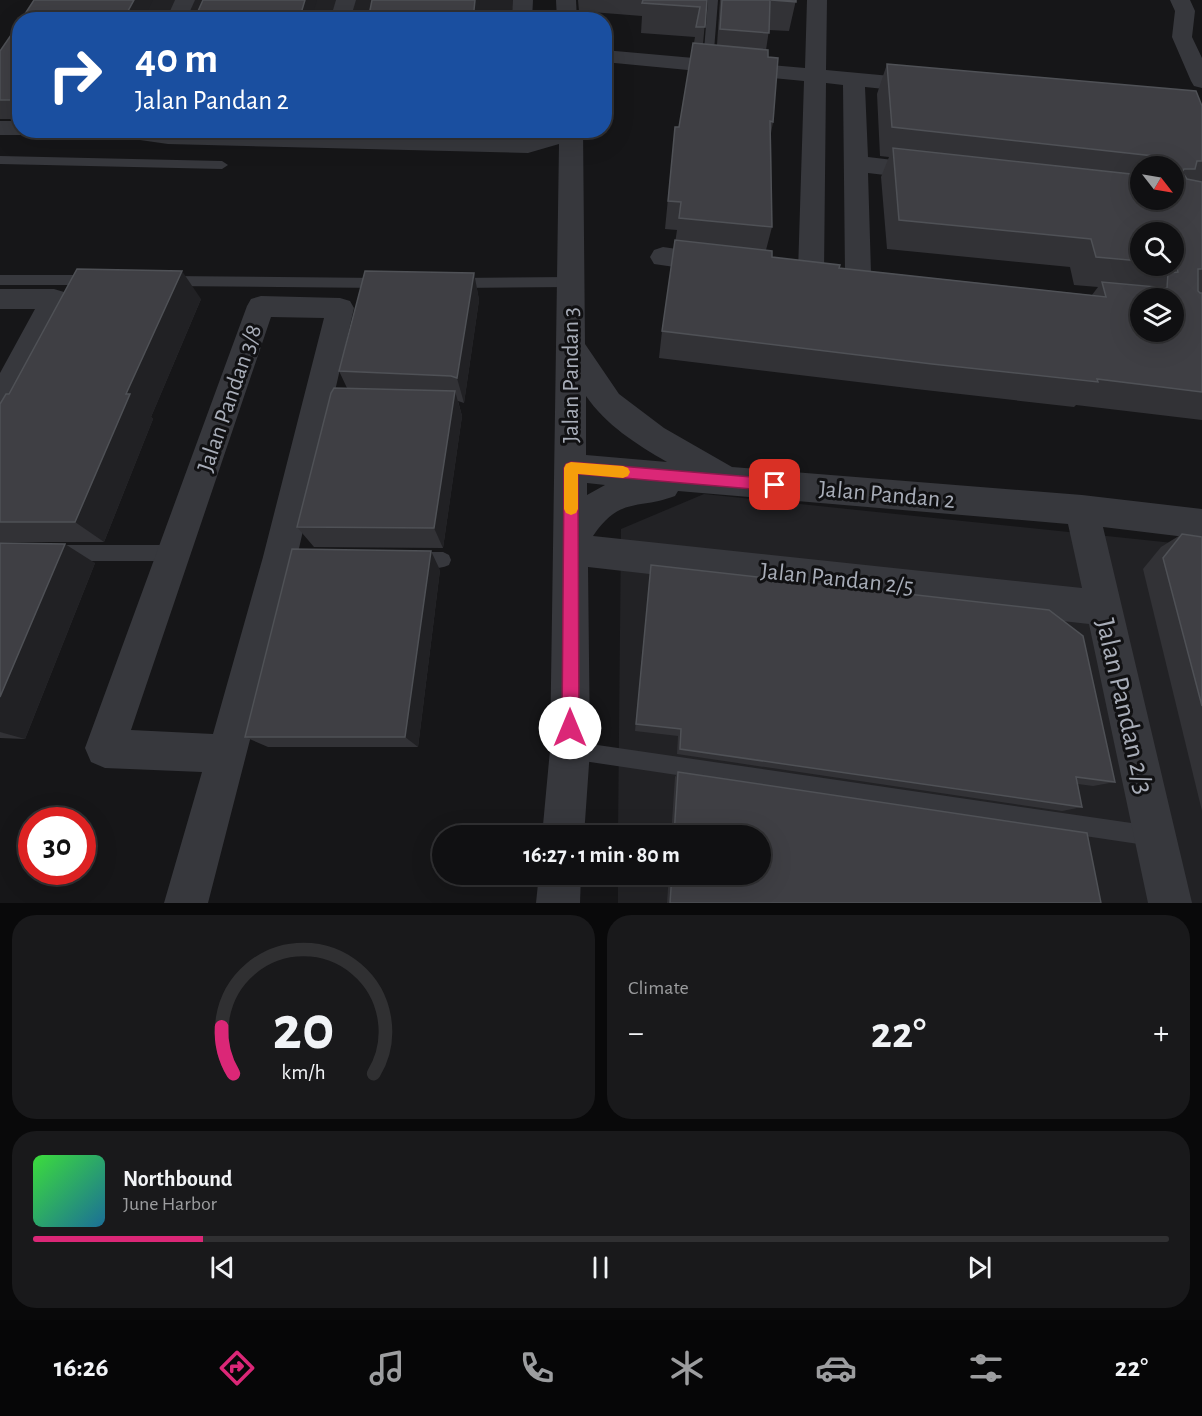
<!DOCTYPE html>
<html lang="en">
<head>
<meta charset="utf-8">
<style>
  :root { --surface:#101012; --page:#19191b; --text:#f1f3f6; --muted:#9c9d9f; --line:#303032; --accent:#db2777 }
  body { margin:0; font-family:"Alegreya Sans",sans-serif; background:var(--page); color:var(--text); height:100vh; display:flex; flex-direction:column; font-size:22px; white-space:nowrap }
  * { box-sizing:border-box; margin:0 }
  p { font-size:20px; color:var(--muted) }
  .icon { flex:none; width:33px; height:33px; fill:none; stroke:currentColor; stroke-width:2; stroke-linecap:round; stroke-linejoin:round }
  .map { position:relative; height:903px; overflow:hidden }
  .sheet { display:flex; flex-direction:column; gap:12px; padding:12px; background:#09090a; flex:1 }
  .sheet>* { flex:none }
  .banner { position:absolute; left:12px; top:12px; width:600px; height:126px; border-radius:24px; box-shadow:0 6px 24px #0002,0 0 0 2px var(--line); background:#1a4fa0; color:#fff; overflow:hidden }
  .needle { width:39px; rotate:121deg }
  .buttons { position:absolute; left:1130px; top:156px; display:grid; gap:12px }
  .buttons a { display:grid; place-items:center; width:54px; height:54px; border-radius:50%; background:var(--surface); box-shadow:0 6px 24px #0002,0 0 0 2px var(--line); font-size:30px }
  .speed { position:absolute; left:18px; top:807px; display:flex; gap:12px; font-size:30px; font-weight:700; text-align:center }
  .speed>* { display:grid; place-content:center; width:78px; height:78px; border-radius:50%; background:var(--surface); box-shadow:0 6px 24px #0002,0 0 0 2px var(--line); line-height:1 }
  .speed .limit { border:9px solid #d22; background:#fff; color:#111 }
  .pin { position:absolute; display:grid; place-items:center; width:51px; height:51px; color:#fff; margin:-26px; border-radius:12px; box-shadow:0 3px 9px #0006 }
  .me { position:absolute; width:66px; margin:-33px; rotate:0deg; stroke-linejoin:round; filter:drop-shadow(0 0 4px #0008) }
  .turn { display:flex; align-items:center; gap:21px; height:126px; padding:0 24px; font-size:27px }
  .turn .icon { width:78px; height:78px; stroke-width:2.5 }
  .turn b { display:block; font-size:42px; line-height:51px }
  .big { font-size:45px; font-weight:600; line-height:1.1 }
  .sheet .widget { flex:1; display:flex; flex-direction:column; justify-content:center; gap:9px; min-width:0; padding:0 21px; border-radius:24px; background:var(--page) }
  .sheet .dial { align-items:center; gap:0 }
  .dial svg { height:156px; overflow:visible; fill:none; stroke:var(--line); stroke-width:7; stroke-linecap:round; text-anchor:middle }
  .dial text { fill:var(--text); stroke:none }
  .song { display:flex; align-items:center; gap:18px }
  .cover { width:72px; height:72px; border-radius:9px; background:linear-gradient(135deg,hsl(120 70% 55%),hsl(200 70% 35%)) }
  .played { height:6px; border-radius:3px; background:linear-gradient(90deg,var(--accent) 15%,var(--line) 15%) }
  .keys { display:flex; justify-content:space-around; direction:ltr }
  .heat { display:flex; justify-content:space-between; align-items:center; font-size:33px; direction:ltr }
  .sheet .tiles { flex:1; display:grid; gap:12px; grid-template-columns:1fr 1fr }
  .widget:last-child { grid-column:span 2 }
  .trip { position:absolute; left:432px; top:825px; width:339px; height:60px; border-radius:30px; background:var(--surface); box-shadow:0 6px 24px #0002,0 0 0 2px var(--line); font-weight:600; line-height:60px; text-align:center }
  .dock { display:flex; height:96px; justify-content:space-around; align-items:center; background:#060607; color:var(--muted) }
  .dock .icon { width:42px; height:42px }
  .dock .active { color:var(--accent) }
  .dock b { font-size:27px; color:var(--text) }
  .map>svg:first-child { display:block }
  .built { fill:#222225 }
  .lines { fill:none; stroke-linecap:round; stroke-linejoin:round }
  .lane { fill:#37383d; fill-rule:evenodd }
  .street { fill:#37383d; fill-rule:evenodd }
  .wall { fill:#323236; fill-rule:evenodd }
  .shaded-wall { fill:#212124 }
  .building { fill:#3f3f44; stroke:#4f5156; stroke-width:1.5; fill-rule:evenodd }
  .route { fill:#db2777; stroke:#8e194d; stroke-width:1.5 }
  .slow { fill:#f59e0b }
  .labels { text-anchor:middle; stroke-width:6; stroke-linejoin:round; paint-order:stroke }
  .street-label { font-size:24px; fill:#a8adb8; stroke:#111113 }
  .near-street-label { font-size:28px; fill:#a8adb8; stroke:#111113 }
</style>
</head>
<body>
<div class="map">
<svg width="1202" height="903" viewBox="0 0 1202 903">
  <rect width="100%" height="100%" fill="#161618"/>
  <g class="built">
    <polygon points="50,0 515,0 514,20 37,20"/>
    <polygon points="704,494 1202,546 1202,903 618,903 618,875 760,874 760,836 618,835 621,529"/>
  </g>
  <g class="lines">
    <g class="lane">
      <polygon points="708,0 718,0 713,63 708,66 703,63"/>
      <polygon points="0,156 222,161 228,165 222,169 0,164"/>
      <polygon points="0,275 90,275 96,280 90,285 0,285"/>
      <polygon points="168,276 381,278 387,283 381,288 168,286 162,281"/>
      <polygon points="570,277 576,282 570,287 456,288 450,283 456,278"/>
      <polygon points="60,545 174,545 180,548 182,553 180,558 174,561 60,561 54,558 52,553 54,548"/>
      <path d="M415,552H443L449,555L451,560L449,565C438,570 420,570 409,565L407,560L409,555Z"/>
      <polygon points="570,741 1152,826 1159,829 1162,836 1159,843 1152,846 570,759 563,757 561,750 563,743"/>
    </g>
    <g class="street">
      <polygon points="175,0 195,0 186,20 166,20"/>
      <polygon points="336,0 356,0 350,20 330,20"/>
      <polygon points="513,0 533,0 532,20 512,20"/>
      <polygon points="556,0 576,0 577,20 557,20"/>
      <polygon points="807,0 827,0 826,70 923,79 931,81 934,86 931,91 923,93 865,87 868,157 927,164 936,166 939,172 936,178 927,180 868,173 871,273 867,280 858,283 849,280 845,273 843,85 826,83 824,272 820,279 811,282 802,279 798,272 804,81 604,62 604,50 805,68"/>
      <polygon points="1170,0 1190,0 1195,11 1192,37 1202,58 1202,88 1194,86 1191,81 1172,37 1175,11"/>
      <polygon points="0,121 20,121 20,130 30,130 20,135 0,135"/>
      <path d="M120,130L528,137L556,130H583L585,344L619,394L664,428L732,467L1082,495L1202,509V539L1103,527L1192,903H1148L1089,624L588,567L590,750L584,836H542L550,750L559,144L528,153L168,144L126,138ZM586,396C606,425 636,444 667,462L586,455ZM587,483L605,485L587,495ZM678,491L1068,524L1082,588L593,536C620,496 638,510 675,496Z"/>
      <polygon points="663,247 725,256 729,263 725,270 716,273 654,264 650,257 654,250"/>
      <polygon points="0,289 54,289 64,292 68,299 11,410 0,413 0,373 35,309 0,309"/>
      <path d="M261,296L340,298L350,301L354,308L297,557L208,903H164L202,772L105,768L91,762L85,748L247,306L251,299ZM271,317L324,318L263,557L213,734L131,730Z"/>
      <polygon points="539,874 581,874 580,903 536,903"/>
    </g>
  </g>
  <g class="wall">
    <path d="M578,0H707L703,44L717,45L720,0H796L789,31L769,30L766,50L768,57L773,122L771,133L772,227L766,250L772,257L839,268L1092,295L1098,287L1074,285L1070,267L887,249L881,177L889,157L880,156L877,94L887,64L1202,106V420L1076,405L1074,407L916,389L659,358L662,331L677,230L665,229L675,127H679L695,37L641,33L642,16L579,11ZM1140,166H1173V200H1140ZM1140,232L1173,266H1140Z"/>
    <polygon points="20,22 20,119 0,119 0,51"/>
    <polygon points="474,273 479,300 464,403 458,401 462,416 443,548 314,547 297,527 347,388 339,371"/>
    <polygon points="201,299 151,417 153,419 104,542 0,542 0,404 9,394"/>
    <polygon points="1182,534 1202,537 1202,811 1143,569 1161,547"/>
    <polygon points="0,543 95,563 25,739 0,738"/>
    <polygon points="651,565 1115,782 1093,786 1078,784 1082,807 1062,811 677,754 678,736 635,731"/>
    <polygon points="440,570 418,747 268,747 245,737"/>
    <polygon points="678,772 1101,903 667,903 669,874 760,874 760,836 671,836 675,777"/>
  </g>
  <g class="shaded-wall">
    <polygon points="134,0 153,0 143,20 123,20"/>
    <polygon points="305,0 317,0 311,20 299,20"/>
    <polygon points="475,0 480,0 478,20 473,20"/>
    <polygon points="182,271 201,299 151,417 153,419 104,542 75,522 126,394"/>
    <polygon points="474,273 479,300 464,403 457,378"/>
    <polygon points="455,391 462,416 443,548 434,528"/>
    <polygon points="65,544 95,563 25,739 0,732 0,697"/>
    <polygon points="431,551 440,570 418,747 405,737"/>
  </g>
  <g class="building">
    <polygon points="34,0 134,0 123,20 21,20"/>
    <polygon points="203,0 305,0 299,20 194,20"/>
    <polygon points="372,0 475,0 473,20 368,20"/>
    <polygon points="643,0 707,0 705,27 696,27 700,7 642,3"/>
    <polygon points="722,0 770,0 769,33 720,29"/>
    <polygon points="771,0 796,0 796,2"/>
    <polygon points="20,22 20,100 0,100 0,51"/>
    <polygon points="693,43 768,50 768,57 778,58 773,122 770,121 772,227 679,218 681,202 668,201 675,127 679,127"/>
    <path d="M887,64L1196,91L1202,106V161H1197L1195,169H1184L1182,172L1187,179L1202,182V269H1198V291L1200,293H1202V392L1097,379L1098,382L932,364L662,331L675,240L772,251V257L840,265L839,268L1106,297L1102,282L1167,288L1168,273L1178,272L1177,268L1169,266H1173V232H1140V261L1096,257L1091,239L899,220L893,148L1140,175V200H1173V172L1175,171L1173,170V166H1165L1163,157L892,127ZM1140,298H1173V332H1140Z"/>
    <polygon points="77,269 182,271 126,394 130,394 75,522 0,522 0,404 6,394 9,394"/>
    <polygon points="365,271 474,273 457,378 451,376 339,371"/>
    <polygon points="334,388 455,391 434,528 297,527 331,393"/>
    <polygon points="1182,534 1202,537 1202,706 1163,558"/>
    <polygon points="0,543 65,544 0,697"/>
    <polygon points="292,549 431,551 405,737 245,737"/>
    <polygon points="651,565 1049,610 1083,636 1115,782 1076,777 1082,807 680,749 681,729 636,724"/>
    <polygon points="678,772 1087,833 1101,903 670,903 672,874 760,874 760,836 674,836"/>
  </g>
  <polygon class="route" points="571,462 775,479 780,480 782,485 780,489 775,491 578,474 579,728 576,733 570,736 564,733 562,728 564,468 566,464"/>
  <polygon class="slow" points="571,462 623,466 628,468 630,472 628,476 623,478 578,474 578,509 576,513 571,515 566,513 564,509 564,468 566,464"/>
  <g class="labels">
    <g class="street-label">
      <text transform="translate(570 375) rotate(-90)" y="8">Jalan Pandan 3</text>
      <text transform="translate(229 398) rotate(-71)" y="8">Jalan Pandan 3/8</text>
      <text transform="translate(887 494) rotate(5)" y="8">Jalan Pandan 2</text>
      <text transform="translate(837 578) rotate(6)" y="8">Jalan Pandan 2/5</text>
    </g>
    <g class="near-street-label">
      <text transform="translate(1126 706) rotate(77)" y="10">Jalan Pandan 2/3</text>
    </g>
  </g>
</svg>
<div class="buttons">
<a><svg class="needle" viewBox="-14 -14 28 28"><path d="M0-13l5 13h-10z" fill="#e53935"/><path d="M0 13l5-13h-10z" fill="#9c9d9f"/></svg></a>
<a><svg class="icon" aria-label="search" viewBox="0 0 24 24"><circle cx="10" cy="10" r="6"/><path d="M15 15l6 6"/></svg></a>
<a><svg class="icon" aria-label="layers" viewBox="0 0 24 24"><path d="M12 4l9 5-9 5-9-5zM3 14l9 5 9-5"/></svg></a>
</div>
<div class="speed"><div class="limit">30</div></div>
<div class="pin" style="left:775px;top:485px;background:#d93025"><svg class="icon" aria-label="arrive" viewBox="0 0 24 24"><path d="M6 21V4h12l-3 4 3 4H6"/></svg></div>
<svg class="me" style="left:570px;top:728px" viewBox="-20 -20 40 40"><circle r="19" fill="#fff"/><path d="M0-13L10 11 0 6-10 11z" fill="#db2777"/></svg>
<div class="trip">16:27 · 1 min · 80 m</div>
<div class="banner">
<div class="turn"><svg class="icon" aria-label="right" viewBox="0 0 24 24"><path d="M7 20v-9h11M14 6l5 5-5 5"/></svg><div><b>40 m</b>Jalan Pandan 2</div></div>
</div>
</div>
<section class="sheet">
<div class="tiles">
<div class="widget dial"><svg viewBox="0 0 100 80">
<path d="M14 69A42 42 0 1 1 86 69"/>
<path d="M14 69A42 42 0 0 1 8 45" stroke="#db2777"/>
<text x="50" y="56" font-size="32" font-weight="700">20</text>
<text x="50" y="72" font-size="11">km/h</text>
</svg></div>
<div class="widget"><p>Climate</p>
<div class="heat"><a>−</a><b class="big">22°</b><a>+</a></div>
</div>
<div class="widget">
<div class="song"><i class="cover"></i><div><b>Northbound</b><p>June Harbor</p></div></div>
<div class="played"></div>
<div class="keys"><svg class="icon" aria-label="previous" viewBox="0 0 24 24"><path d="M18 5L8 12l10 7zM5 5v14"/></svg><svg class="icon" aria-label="pause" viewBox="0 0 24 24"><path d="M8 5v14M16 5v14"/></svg><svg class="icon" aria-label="next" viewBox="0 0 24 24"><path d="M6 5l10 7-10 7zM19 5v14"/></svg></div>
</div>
</div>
</section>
<nav class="dock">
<b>16:26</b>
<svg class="icon active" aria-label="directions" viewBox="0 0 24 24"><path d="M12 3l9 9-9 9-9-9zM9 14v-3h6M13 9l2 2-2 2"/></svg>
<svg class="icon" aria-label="music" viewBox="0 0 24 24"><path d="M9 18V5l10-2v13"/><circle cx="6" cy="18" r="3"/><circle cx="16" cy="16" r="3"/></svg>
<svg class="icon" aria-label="phone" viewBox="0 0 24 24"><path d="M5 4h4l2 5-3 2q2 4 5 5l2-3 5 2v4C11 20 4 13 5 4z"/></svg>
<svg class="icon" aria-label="climate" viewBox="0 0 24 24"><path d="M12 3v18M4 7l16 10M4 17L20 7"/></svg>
<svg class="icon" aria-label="car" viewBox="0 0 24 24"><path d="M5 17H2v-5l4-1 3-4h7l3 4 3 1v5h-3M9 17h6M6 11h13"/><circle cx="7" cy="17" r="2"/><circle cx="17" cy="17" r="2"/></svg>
<svg class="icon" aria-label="filters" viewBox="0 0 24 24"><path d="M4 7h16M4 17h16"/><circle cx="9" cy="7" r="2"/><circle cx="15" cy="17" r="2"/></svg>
<b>22°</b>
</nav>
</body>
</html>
